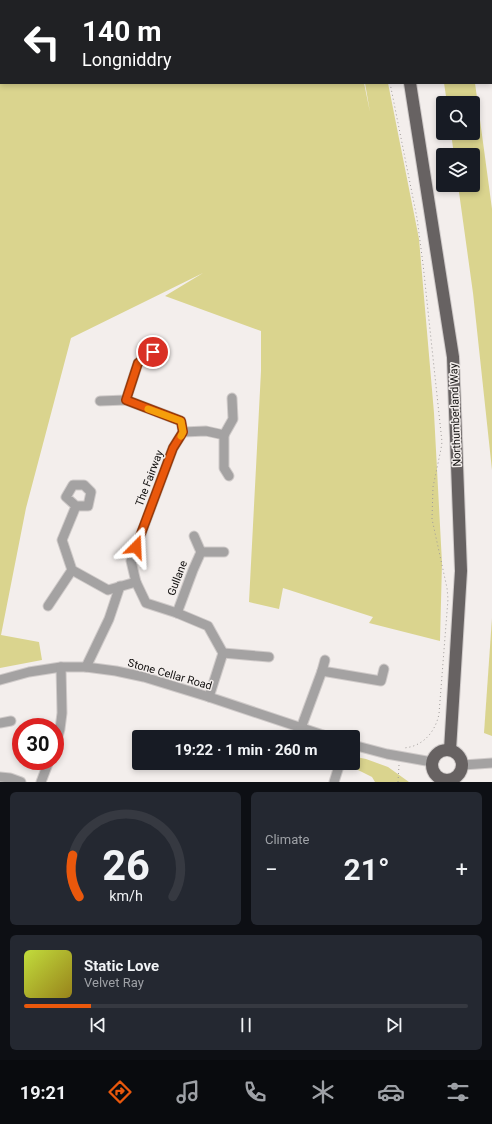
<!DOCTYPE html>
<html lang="en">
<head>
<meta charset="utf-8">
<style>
  :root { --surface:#171b24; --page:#242831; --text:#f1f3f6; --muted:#9ea1a6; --line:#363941; --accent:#ea580c }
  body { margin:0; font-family:Roboto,sans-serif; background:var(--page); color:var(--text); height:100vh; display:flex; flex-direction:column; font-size:15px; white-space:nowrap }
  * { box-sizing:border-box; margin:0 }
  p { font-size:13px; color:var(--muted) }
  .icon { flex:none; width:22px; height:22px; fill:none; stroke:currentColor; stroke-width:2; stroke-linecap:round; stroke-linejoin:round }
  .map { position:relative; height:782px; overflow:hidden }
  .panel { display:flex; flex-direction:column; gap:10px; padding:10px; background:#0d0f14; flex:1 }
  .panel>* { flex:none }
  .banner { position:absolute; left:0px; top:0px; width:492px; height:84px; box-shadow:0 2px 6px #0003; background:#202124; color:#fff; overflow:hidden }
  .tools { position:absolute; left:436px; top:96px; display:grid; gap:8px }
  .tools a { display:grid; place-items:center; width:44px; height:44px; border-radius:4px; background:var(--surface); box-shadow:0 2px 6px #0003; font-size:20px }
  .speed { position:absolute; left:12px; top:718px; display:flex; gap:8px; font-size:20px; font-weight:700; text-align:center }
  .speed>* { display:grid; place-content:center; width:52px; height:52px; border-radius:50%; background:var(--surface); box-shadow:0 2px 6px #0003; line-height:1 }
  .speed .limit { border:6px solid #d22; background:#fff; color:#111 }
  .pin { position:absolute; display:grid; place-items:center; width:34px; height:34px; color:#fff; margin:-17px; border:2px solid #fff; border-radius:50%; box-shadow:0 1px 4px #0007 }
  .me { position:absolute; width:44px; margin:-22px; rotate:21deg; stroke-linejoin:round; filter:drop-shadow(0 0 3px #0008) }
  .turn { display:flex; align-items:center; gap:14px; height:84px; padding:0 16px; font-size:18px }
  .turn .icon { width:52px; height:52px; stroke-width:2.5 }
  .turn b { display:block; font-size:28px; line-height:34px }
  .big { font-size:30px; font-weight:700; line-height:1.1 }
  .panel .card { flex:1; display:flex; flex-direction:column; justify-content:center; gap:6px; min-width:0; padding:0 14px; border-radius:6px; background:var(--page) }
  .panel .dial { align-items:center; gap:0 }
  .dial svg { height:104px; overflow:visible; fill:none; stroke:var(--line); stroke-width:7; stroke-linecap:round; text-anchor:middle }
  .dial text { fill:var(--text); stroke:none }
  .song { display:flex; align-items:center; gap:12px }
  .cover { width:48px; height:48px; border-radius:6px; background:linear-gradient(135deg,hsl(70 70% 55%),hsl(50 70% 35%)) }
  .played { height:4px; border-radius:2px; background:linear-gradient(90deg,var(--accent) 15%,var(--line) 15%) }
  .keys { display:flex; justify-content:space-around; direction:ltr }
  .heat { display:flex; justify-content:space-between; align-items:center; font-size:22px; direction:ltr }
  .panel .tiles { flex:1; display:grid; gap:10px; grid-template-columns:1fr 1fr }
  .card:last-child { grid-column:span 2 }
  .trip { position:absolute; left:132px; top:730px; width:228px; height:40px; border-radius:4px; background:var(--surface); box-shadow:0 2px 6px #0003; font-weight:700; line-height:40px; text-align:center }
  .menu { display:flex; height:64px; justify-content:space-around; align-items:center; background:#090b0e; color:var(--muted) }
  .menu .icon { width:28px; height:28px }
  .menu .active { color:var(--accent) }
  .menu b { font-size:18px; color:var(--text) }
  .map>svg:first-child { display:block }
  .green { fill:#dad48e }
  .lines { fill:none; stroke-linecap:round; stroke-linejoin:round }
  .minor-casing { stroke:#cfcac9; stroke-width:11 }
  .major-casing { stroke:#cfcac9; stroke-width:14 }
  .path { stroke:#a09c9a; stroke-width:1; stroke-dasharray:1 3; stroke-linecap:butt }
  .minor { stroke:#a4a2a2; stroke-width:9 }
  .major { stroke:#676262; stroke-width:12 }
  .route-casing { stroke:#983908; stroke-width:10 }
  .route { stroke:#ea580c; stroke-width:7 }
  .slow { stroke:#f59e0b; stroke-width:7 }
  .labels { text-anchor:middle; stroke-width:3; stroke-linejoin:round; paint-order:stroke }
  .street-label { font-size:11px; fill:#12100f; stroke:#f3eeec }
</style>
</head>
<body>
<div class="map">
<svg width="492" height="782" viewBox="0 0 492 782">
  <rect width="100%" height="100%" fill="#f3eeec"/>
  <g class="green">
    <polygon points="0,0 349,0 349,1 1,1 1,83 364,83 370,112 365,83 388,83 419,239 434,413 442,563 440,641 369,623 373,617 283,588 279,609 249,602 261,371 261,331 165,296 203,273 71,338 26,508 1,635 39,642 42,660 0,668"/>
    <polygon points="444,83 475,83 492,209 492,470 473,293 458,185 473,185 473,155 454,155 451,133 473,133 473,103 447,103"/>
    <polygon points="492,618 492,736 484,733"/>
    <polygon points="356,757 366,759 388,767 409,782 375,782 372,777 352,767"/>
  </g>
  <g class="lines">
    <g class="minor-casing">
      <g id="minor">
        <polyline points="126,400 138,363 153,352"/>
        <polyline points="100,401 126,400 181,421 183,432"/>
        <polyline points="183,432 173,448 131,561 136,582 146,603 177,613 208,626 223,653 209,697"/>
        <polyline points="183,432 206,431 224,435 224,468 229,476"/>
        <polyline points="224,435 233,419 232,398"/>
        <polyline points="76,506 66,497 73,485 84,485 91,492 88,506 76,506 62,540 72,570 108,590 136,582"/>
        <polyline points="194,536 201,552"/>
        <polyline points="48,606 72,570"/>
        <polyline points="177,613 193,570 201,552 224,552"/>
        <polyline points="223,653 269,657"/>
        <polyline points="325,660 322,671 381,681 384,669"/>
        <polyline points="86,667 109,619 120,586"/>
        <polyline points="0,680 29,672 61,667 86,667 116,671 144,677 209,697 329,737"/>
        <polyline points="0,723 11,721"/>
        <polyline points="301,728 322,671"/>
        <polyline points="353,745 387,754 432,762"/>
        <polyline points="55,747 60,729 62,713 61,667"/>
        <polyline points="463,765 492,763"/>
        <polyline points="0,777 10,778 21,782"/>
        <polyline points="41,782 49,761"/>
        <polyline points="334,782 340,763"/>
      </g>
    </g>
    <g class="major-casing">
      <g id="major">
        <polyline points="397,0 397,1"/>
        <polyline points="410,83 453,357 461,571 450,750"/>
        <circle cx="447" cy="765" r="15"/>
      </g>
    </g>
    <g class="path">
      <polyline points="376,0 376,1"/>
      <path d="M390,83L417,218L423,264L442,442L441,449L433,487L432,519L447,588L448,599L439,714C435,733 422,747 403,748"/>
      <polyline points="398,782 399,765"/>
    </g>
    <use href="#minor" class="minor"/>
    <use href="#major" class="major"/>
  </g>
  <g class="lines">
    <g class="route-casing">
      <polyline id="route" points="136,547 173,448 183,432 181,421 126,400 138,363 153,352"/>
    </g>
    <use href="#route" class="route"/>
    <polyline class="slow" points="148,409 181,421 183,432 181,436"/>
  </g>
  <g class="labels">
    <g class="street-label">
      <text transform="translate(455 415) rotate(-92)" y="4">Northumberland Way</text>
      <text transform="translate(149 478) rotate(-69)" y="4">The Fairway</text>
      <text transform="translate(177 578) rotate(-69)" y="4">Gullane</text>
      <text transform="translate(170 674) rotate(16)" y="4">Stone Cellar Road</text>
    </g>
  </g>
</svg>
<div class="tools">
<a><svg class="icon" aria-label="search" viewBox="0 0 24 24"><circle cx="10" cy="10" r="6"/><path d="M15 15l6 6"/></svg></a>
<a><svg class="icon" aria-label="layers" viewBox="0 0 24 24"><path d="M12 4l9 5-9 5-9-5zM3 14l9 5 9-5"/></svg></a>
</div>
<div class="speed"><div class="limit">30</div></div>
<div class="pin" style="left:153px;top:352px;background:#d93025"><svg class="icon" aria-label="arrive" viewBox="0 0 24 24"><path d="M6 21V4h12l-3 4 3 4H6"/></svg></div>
<svg class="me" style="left:136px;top:547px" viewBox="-20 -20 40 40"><path d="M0-17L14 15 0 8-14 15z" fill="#ea580c" stroke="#fff" stroke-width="4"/></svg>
<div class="trip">19:22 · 1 min · 260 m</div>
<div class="banner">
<div class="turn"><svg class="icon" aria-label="left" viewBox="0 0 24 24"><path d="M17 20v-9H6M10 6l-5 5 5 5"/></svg><div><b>140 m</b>Longniddry</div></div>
</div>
</div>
<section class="panel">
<div class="tiles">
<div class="card dial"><svg viewBox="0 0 100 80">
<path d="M14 69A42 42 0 1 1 86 69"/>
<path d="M14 69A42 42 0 0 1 9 37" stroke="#ea580c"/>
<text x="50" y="56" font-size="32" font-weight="700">26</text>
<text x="50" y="72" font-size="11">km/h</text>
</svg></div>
<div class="card"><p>Climate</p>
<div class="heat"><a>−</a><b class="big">21°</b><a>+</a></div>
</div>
<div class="card">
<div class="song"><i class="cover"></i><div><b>Static Love</b><p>Velvet Ray</p></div></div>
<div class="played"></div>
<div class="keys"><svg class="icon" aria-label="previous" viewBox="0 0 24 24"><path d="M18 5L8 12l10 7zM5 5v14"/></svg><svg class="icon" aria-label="pause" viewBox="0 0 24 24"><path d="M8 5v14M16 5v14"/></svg><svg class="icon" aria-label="next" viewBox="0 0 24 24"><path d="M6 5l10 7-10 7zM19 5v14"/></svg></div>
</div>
</div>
</section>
<nav class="menu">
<b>19:21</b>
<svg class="icon active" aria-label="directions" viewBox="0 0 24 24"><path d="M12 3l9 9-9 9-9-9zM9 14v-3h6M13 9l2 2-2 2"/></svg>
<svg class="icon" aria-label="music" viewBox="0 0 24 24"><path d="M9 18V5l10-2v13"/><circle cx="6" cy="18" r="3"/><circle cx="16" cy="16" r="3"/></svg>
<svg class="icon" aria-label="phone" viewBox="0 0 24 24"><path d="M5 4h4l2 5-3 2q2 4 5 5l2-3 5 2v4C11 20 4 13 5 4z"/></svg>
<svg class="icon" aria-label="climate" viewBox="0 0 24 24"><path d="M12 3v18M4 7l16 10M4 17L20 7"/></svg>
<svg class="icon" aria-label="car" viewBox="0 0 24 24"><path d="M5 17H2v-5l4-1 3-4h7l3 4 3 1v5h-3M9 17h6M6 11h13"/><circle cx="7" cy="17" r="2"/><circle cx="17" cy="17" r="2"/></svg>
<svg class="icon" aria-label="filters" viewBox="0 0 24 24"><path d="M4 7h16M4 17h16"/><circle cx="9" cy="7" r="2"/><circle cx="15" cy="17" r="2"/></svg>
</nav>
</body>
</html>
